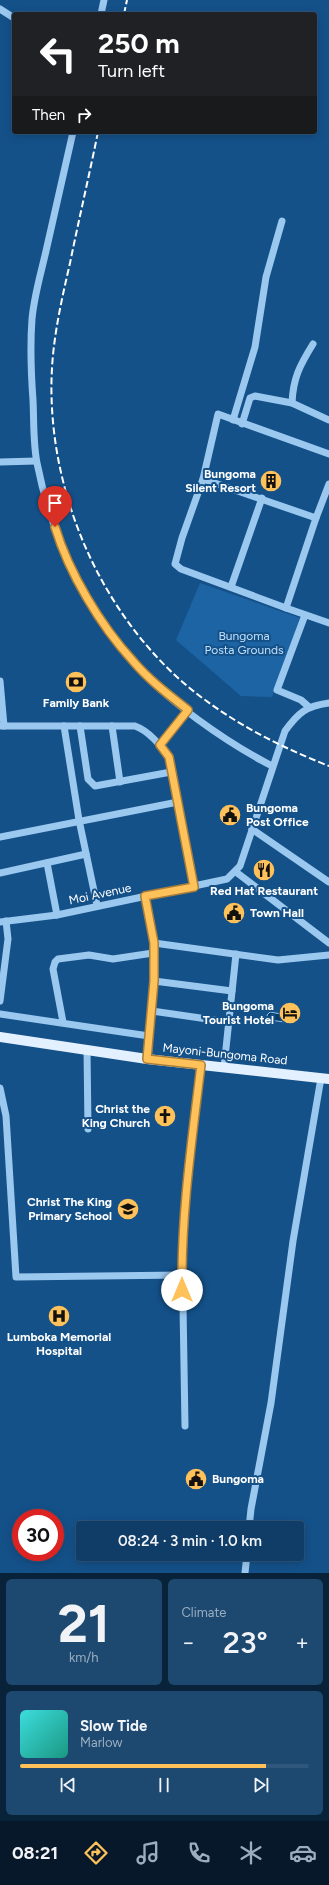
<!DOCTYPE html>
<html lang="en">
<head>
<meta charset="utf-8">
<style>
  :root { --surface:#0f3d67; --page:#1d4870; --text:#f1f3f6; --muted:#9baec0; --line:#2f567b; --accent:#ffc159 }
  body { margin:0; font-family:Figtree,sans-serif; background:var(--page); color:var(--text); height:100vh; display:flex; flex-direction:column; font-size:15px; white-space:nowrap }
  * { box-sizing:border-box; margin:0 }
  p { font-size:13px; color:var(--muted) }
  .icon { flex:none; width:22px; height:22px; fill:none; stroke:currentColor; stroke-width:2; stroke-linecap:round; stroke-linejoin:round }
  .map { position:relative; height:1573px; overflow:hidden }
  .sheet { display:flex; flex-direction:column; gap:6px; padding:6px; background:#082239; flex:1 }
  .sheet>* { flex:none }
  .banner { position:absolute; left:12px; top:12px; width:305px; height:122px; border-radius:4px; box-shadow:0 2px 10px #0003,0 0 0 1px var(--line); background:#202124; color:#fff; overflow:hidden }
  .speed { position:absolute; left:12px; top:1509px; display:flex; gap:8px; font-size:20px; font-weight:700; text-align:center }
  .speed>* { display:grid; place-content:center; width:52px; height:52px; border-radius:50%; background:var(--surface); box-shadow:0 2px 10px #0003,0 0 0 1px var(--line); line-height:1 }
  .speed .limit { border:6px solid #d22; background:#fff; color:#111 }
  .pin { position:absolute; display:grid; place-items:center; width:34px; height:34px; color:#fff; margin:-41px -17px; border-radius:50% 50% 50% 0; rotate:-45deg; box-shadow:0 0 4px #0007 }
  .pin .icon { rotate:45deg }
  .me { position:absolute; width:44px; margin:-22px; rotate:0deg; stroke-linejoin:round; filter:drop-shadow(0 0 3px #0008) }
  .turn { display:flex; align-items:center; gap:14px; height:84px; padding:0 20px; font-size:18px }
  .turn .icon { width:52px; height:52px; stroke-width:2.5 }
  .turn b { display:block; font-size:28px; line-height:34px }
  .then { display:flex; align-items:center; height:38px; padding:0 20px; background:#0003; gap:8px; font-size:15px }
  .big { font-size:30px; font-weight:600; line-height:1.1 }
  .sheet .widget { flex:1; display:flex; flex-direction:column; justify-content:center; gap:6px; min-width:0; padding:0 14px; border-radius:6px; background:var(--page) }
  .sheet .dial { align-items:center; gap:0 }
  .dial b { font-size:52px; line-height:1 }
  .song { display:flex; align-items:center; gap:12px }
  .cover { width:48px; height:48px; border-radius:6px; background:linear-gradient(135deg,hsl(180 70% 55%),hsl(170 70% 35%)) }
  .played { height:4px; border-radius:2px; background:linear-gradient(90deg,var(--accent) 85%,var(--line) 85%) }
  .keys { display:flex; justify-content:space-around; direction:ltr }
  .heat { display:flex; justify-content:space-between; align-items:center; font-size:22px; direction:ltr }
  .sheet .tiles { flex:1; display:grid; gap:6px; grid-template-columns:1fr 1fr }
  .widget:last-child { grid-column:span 2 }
  .trip { position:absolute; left:76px; top:1521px; width:228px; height:40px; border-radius:4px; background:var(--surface); box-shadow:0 2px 10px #0003,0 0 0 1px var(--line); font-weight:600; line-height:40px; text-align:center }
  .menu { display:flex; height:64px; justify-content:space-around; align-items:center; background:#061829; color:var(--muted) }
  .menu .icon { width:28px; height:28px }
  .menu .on { color:var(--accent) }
  .menu b { font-size:18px; color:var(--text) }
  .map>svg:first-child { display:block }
  .green { fill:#1c64a3 }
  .water { fill:#0c3a66; stroke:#8dc5f3 }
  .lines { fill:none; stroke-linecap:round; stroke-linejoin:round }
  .minor { stroke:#9bc8ef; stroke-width:7 }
  .major { stroke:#e3f0ff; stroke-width:10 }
  .rail { stroke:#fff; stroke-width:2; stroke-dasharray:7 3; stroke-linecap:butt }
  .route-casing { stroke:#a67d3a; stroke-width:10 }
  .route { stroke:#ffc159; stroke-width:7 }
  .labels { text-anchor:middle; stroke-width:4; stroke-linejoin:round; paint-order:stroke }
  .poi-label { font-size:12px; font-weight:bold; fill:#fff; stroke:#145189; text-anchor:end }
  .park-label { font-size:12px; fill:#c1e0fb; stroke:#145189 }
  .street-label { font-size:12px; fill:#fff; stroke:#145189 }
</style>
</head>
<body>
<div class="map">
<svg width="329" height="1573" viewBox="0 0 329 1573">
  <rect width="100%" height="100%" fill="#145189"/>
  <polygon class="green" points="200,583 300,618 272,697 241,696 176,640"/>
  <polygon class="water" points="270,1012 286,1015 285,1022 269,1020 267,1015"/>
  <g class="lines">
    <g class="minor">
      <polyline points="0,9 14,18"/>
      <polyline points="101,14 104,0"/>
      <path d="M73,132C64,172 55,211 46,251C41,273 34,296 32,319C30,346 31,373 33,400C34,420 33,443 37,463C51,535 84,604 132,660C165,700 226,742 272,766"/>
      <path d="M292,403C293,378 300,365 313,344"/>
      <polyline points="233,420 255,347 266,277 282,221"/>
      <polyline points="242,424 250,398 255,396 292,403 329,420"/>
      <polyline points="0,462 36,461"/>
      <polyline points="203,479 182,538 175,564 181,569 286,608"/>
      <polyline points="329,484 316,518 286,608 329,623"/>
      <polyline points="316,518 203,479 218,414 329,454"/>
      <polyline points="231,587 262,498"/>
      <polyline points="305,615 277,690 301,700 309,707"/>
      <polyline points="0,681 4,726"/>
      <path d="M0,726H135C149,731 160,745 169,757L194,887"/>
      <polyline points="64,726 79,820 97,905"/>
      <polyline points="80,726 88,779 95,786 171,772"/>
      <polyline points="112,726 120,782"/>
      <polyline points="161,745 188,710"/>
      <polyline points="252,829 329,882"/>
      <polyline points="0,837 178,802"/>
      <polyline points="47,863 57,915"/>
      <polyline points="236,872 329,943"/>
      <polyline points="0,873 86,854"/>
      <polyline points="145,896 154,943 154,981 147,1059"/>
      <path d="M0,922L57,915L227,879L240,866L285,731C298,713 306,706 329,703"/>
      <polyline points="154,943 278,960 329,955"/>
      <polyline points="154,981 232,991"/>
      <polyline points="0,1001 8,939 6,921"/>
      <polyline points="152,1011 228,1022"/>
      <polyline points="0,1014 149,1036"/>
      <polyline points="63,1022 53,969 55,962 58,959 89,955 113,959 153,953"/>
      <polyline points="87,1049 88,1129"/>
      <polyline points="224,1067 236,954"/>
      <polyline points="0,1088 6,1116 16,1277 182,1275"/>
      <polyline points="185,1426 182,1245 188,1174 201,1065"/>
      <polyline points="249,1528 251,1509 271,1403 293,1241 321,1078"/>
      <polyline points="245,1573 247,1554"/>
    </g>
    <polyline class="major" points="0,1037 147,1059 329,1079"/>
    <g class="rail">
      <polyline points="124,14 127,0"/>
      <path d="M98,132C89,176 79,219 70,263C62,298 54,333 52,368C45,491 103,623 201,697C241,727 283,748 329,766"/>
    </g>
  </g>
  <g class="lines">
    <g class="route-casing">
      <path id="route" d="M55,527C69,573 100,625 133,661C149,680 169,695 188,710L160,745L169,757L194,887L145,896L154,943V981L147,1059L201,1065C192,1140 181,1214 182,1290"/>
    </g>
    <use href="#route" class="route"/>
  </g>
  <defs>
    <g id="building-disc" transform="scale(1.15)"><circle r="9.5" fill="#ffc159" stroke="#145189"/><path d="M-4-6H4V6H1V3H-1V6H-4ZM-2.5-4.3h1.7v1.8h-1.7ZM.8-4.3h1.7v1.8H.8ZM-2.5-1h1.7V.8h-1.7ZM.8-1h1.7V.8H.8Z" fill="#111"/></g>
    <g id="bank-disc" transform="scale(1.15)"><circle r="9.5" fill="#ffc159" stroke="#145189"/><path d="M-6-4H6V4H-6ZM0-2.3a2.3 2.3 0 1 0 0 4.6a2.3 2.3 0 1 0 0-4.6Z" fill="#111"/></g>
    <g id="civic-disc" transform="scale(1.15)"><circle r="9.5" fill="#ffc159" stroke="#145189"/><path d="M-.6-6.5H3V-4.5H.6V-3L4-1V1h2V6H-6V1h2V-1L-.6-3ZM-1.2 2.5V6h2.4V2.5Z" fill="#111"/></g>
    <g id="restaurant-disc" transform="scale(1.15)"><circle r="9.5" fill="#ffc159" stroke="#145189"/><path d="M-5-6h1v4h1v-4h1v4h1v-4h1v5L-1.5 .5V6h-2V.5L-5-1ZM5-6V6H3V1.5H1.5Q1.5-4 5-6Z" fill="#111"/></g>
    <g id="hotel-disc" transform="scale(1.15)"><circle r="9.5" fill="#ffc159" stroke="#145189"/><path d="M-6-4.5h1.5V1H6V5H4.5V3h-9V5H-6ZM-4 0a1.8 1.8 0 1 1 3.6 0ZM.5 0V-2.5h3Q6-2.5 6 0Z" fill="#111"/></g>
    <g id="church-disc" transform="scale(1.15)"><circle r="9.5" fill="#ffc159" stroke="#145189"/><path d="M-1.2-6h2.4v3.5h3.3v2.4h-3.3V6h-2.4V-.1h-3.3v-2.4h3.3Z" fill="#111"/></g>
    <g id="school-disc" transform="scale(1.15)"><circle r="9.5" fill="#ffc159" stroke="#145189"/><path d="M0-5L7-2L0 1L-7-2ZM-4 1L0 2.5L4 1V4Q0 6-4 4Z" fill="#111"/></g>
    <g id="hospital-disc" transform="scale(1.15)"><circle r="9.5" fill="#ffc159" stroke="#145189"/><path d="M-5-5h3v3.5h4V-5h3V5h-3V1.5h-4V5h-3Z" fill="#111"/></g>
  </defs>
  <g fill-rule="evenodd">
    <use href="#building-disc" x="271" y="481"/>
    <use href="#bank-disc" x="76" y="682"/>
    <use href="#civic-disc" x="230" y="815"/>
    <use href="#restaurant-disc" x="264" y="870"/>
    <use href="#civic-disc" x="234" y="913"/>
    <use href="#hotel-disc" x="290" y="1013"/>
    <use href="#church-disc" x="165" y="1116"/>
    <use href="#school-disc" x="128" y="1209"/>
    <use href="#hospital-disc" x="59" y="1316"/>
    <use href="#civic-disc" x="196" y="1479"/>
  </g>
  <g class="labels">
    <g class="poi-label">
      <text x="256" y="478">Bungoma<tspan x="256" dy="14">Silent Resort</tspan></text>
      <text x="76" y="707" text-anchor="middle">Family Bank</text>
      <text x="246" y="812" text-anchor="start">Bungoma<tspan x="246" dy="14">Post Office</tspan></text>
      <text x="264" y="895" text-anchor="middle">Red Hat Restaurant</text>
      <text x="250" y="917" text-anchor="start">Town Hall</text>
      <text x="274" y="1010">Bungoma<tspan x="274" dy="14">Tourist Hotel</tspan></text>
      <text x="150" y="1113">Christ the<tspan x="150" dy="14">King Church</tspan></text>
      <text x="112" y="1206">Christ The King<tspan x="112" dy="14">Primary School</tspan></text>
      <text x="59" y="1341" text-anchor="middle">Lumboka Memorial<tspan x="59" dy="14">Hospital</tspan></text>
      <text x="212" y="1483" text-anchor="start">Bungoma</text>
    </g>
    <g class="park-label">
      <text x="244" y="640">Bungoma<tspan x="244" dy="14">Posta Grounds</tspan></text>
    </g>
    <g class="street-label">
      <text transform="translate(100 894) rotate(-12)" y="4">Moi Avenue</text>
      <text transform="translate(225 1054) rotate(6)" y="4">Mayoni-Bungoma Road</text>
    </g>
  </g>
</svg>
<div class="speed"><div class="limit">30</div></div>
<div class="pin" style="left:55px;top:527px;background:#d93025"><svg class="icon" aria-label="arrive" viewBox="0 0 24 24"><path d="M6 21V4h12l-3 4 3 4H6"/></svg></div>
<svg class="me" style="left:182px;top:1290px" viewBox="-20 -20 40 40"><circle r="19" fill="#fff"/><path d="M0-13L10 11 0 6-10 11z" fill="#ffc159"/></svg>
<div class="trip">08:24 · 3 min · 1.0 km</div>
<div class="banner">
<div class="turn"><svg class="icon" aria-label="left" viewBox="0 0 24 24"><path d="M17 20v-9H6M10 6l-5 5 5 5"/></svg><div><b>250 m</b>Turn left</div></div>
<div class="then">Then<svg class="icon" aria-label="right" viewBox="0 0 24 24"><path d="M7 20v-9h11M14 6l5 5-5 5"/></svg></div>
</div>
</div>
<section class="sheet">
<div class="tiles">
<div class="widget dial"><b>21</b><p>km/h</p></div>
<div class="widget"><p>Climate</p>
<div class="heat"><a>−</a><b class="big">23°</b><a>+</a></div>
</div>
<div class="widget">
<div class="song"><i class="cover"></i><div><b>Slow Tide</b><p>Marlow</p></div></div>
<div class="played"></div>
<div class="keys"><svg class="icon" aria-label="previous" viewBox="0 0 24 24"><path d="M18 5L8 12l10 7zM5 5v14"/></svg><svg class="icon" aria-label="pause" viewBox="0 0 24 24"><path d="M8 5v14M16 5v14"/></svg><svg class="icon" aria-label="next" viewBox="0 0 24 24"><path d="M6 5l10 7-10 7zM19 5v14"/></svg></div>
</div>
</div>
</section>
<nav class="menu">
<b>08:21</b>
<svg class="icon on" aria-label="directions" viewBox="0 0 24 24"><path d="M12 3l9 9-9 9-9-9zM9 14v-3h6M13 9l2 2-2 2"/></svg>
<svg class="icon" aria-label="music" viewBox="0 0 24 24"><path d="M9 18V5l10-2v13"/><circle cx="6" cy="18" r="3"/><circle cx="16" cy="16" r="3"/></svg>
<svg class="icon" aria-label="phone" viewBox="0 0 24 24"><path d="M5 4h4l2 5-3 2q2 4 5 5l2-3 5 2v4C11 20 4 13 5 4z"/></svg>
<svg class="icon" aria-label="climate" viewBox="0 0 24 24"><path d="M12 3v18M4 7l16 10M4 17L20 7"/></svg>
<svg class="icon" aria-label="car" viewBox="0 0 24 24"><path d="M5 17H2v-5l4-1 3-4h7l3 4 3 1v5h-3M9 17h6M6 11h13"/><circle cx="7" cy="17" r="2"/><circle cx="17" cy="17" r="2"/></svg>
</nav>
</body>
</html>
